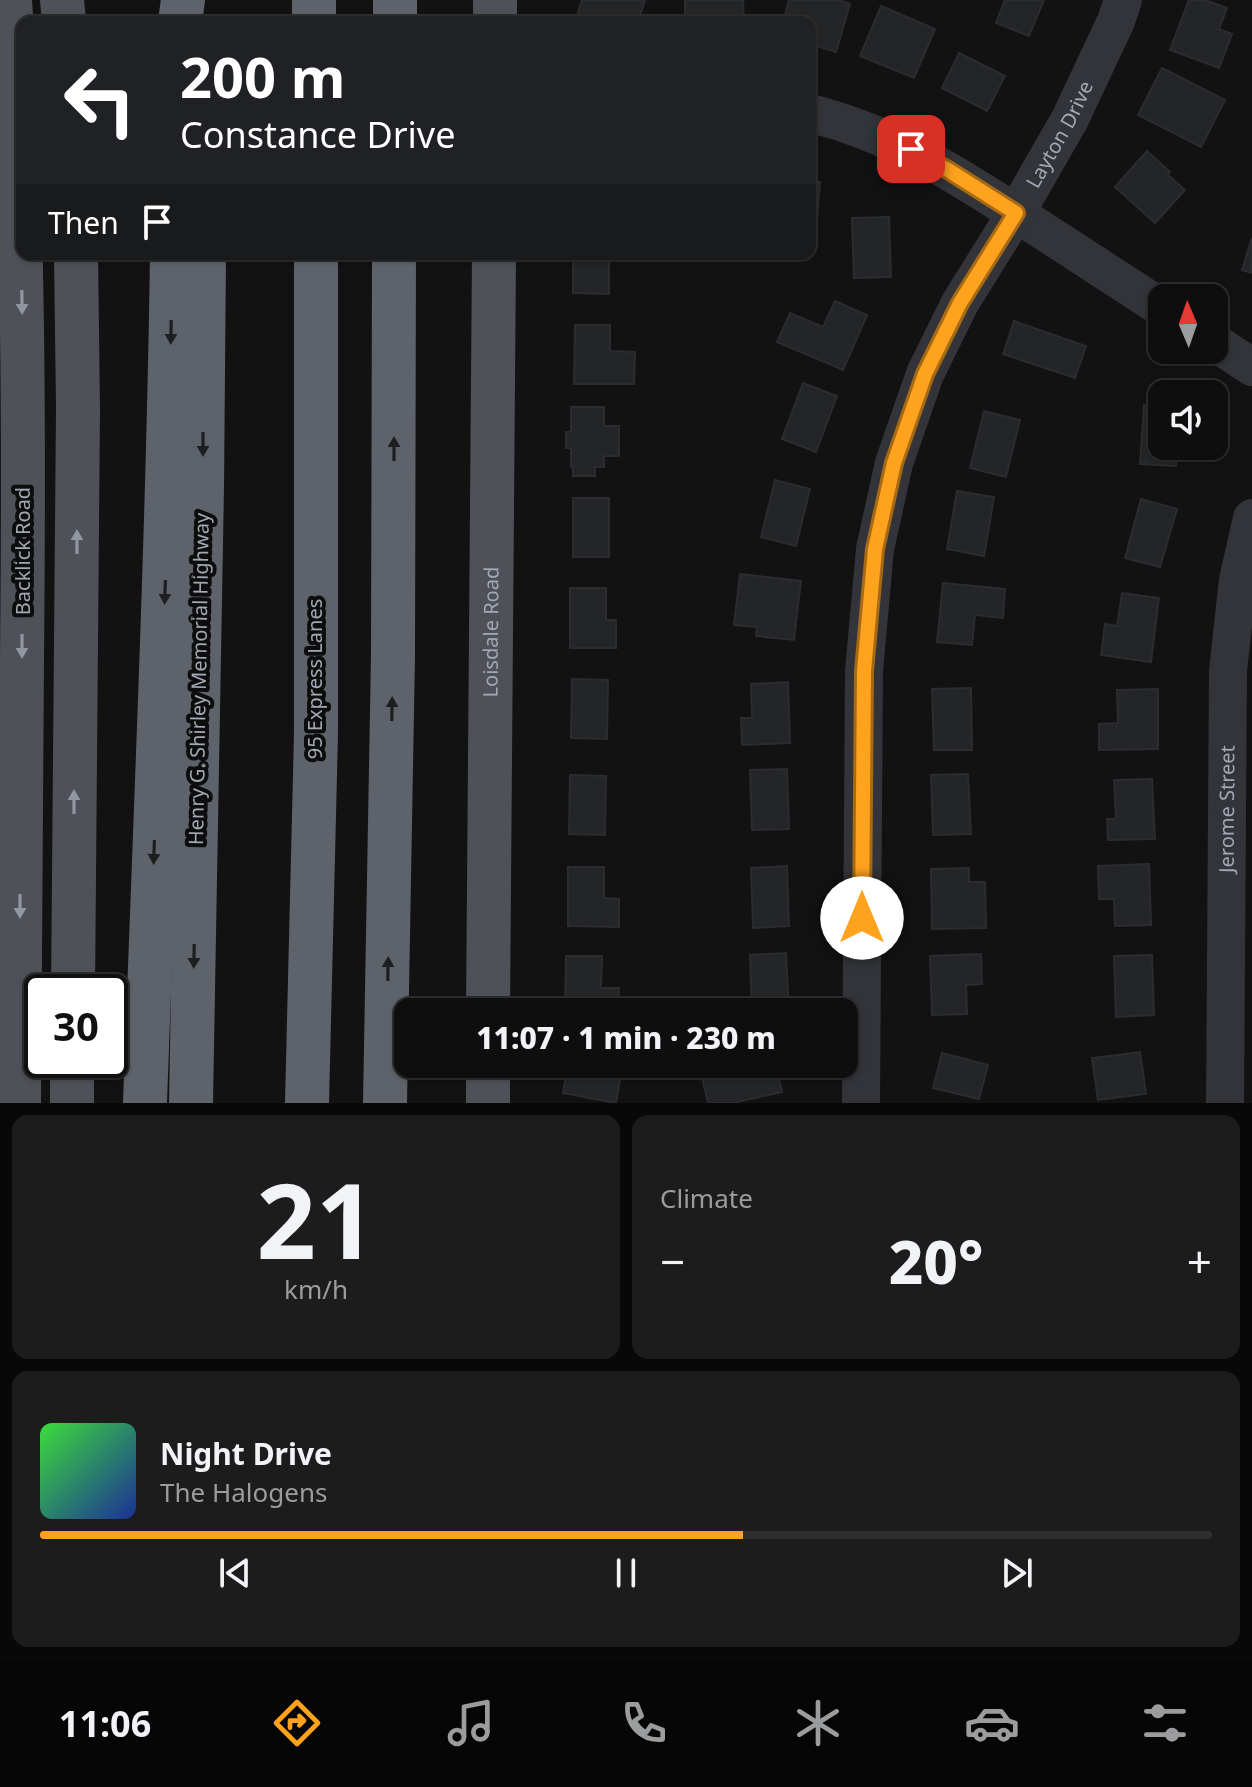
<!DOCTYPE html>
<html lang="en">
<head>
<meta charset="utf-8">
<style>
  :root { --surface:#0e0e0e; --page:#1c1c1c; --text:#f1f3f6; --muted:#9b9c9e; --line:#2e2e2e; --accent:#ffa21e }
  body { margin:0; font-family:"Noto Sans",sans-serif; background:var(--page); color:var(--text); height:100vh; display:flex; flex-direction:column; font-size:30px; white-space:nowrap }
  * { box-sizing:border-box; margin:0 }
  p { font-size:26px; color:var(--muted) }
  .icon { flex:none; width:44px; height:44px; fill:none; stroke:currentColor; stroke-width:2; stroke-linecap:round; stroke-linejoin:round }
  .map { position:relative; height:1103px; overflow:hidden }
  .panel { display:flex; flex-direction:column; gap:12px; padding:12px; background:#080808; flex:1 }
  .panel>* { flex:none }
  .hud { position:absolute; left:16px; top:16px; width:800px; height:244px; border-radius:16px; box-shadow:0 2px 6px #0004,0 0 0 2px var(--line); background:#202124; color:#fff; overflow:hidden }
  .needle { width:52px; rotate:358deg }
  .fabs { position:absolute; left:1148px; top:284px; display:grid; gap:16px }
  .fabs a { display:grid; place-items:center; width:80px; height:80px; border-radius:16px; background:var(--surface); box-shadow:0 2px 6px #0004,0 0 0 2px var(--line); font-size:40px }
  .speed { position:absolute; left:24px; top:974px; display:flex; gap:16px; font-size:40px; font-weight:700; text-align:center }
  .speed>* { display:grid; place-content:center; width:104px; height:104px; border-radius:50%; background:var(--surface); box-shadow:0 2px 6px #0004,0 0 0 2px var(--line); line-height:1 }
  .speed .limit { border:4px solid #111; border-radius:12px; background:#fff; color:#111 }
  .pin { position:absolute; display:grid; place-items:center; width:68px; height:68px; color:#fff; margin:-34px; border-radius:16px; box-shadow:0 4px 12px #0006 }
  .me { position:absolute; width:88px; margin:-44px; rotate:0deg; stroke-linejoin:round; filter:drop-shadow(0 0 6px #0008) }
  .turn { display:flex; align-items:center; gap:28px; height:168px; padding:0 32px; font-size:36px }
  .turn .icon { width:104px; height:104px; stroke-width:2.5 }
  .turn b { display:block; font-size:56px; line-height:68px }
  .then { display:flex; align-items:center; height:76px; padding:0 32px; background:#0003; gap:16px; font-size:30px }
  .big { font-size:60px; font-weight:800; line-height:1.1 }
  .panel .tile { flex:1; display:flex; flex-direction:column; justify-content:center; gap:12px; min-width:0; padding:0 28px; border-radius:16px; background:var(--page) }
  .panel .dial { align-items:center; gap:0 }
  .dial b { font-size:104px; line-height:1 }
  .song { display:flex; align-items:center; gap:24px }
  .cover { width:96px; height:96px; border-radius:12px; background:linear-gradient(135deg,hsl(120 70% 55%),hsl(230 70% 35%)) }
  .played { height:8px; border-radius:4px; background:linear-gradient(90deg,var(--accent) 60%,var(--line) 60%) }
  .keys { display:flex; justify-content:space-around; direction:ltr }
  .heat { display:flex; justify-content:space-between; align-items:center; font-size:44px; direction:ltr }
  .panel .tiles { flex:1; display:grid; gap:12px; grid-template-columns:1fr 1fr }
  .tile:last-child { grid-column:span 2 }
  .trip { position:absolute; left:394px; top:998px; width:464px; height:80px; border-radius:16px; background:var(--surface); box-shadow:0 2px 6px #0004,0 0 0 2px var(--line); font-weight:800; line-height:80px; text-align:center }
  .dock { display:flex; height:128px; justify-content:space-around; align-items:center; background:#060606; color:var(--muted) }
  .dock .icon { width:56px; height:56px }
  .dock .current { color:var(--accent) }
  .dock b { font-size:36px; color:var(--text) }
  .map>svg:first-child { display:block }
  .building { fill:#242527; stroke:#2b2c30; stroke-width:2 }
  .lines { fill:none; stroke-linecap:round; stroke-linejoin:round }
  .minor { stroke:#323439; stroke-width:38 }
  .major { stroke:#4e5158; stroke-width:44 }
  .highway { stroke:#5e626a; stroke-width:44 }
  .oneway { fill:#9197a2 }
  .oneway2 { fill:#1d1e20 }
  .route-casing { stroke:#a66914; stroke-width:20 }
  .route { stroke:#ffa21e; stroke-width:14 }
  .labels { text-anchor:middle; stroke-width:8; stroke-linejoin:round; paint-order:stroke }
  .street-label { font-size:20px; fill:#a2a9b5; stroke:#0d0d0e }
</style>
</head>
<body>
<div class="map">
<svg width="1252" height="1103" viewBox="0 0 1252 1103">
  <rect width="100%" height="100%" fill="#121213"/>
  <g class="building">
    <polygon points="582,0 645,0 638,22 575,22"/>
    <polygon points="685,0 743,0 744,22 685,22"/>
    <polygon points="789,0 839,0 850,4 836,52 810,44 810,22 783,22"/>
    <polygon points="1005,0 1044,0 1029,36 996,23"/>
    <polygon points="1189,0 1205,0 1227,8 1219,29 1232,34 1219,68 1170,50"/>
    <polygon points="881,6 935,29 914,78 860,56"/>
    <polygon points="959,53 1005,76 987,111 942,88"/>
    <polygon points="1162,68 1225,100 1201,147 1138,115"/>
    <polygon points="1147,151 1170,172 1168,175 1185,190 1155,223 1115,187"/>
    <polygon points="810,181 820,182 817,218 810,218"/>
    <polygon points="889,217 891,277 854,278 852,218"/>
    <polygon points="1252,238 1252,273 1242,270"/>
    <polygon points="573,254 609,254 609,294 573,293"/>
    <polygon points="835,301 867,315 843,370 777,342 790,313 823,327"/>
    <polygon points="1014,321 1086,346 1075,378 1003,354"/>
    <polygon points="575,325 610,325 610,351 635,352 634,384 574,384"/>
    <polygon points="803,383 837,396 816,452 782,439"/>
    <polygon points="1144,405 1162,406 1162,446 1177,446 1176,466 1140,464"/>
    <polygon points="571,407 604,407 604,426 619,426 619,456 604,456 604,467 595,467 595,476 573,476 573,467 571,467 571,448 566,448 566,432 571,432"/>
    <polygon points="984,411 1020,420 1006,477 970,468"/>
    <polygon points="775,480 810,489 796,546 761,537"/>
    <polygon points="957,491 994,497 984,556 947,549"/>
    <rect x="573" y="498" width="36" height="59"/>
    <polygon points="1141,499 1177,509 1160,567 1125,558"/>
    <polygon points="740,574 801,581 794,640 756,636 757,627 734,625"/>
    <polygon points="943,583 1005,589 1003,618 975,615 972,645 937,642"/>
    <polygon points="570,588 606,588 606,620 616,620 616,648 570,648"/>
    <polygon points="1122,593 1159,598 1151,662 1101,655 1105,624 1117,626"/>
    <polygon points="572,679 608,680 607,739 571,738"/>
    <polygon points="788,682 790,743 742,745 741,718 752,718 751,684"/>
    <polygon points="971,688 972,750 934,750 932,689"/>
    <polygon points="1158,689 1158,749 1099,750 1099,724 1118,723 1117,690"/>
    <polygon points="787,769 789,829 752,830 750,770"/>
    <polygon points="968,774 971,834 933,835 931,775"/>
    <polygon points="570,775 606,776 605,835 569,834"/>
    <polygon points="1152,779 1155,839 1108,840 1107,819 1116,819 1114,780"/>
    <polygon points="1149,864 1151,925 1115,926 1114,899 1099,899 1098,866"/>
    <polygon points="787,866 789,926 753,928 751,868"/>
    <polygon points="568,867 604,867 604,898 619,899 619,927 568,926"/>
    <polygon points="969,868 969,882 985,882 986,928 932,929 931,869"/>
    <polygon points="786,953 789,1012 752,1012 750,955"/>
    <polygon points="981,954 982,984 966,985 967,1014 932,1015 930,956"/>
    <polygon points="1152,955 1154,1015 1116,1017 1114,956"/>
    <polygon points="566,956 602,956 601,988 619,988 618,1012 565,1012"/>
    <polygon points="1140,1052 1146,1094 1098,1100 1092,1058"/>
    <polygon points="942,1053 988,1065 979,1099 933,1088"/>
    <polygon points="568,1064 600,1064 622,1068 616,1103 563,1093"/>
    <polygon points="739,1064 776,1064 782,1092 733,1103 708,1103 701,1073"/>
  </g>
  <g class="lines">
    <g class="minor">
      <path d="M810,113C895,135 956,174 1028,221C1073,250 1117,279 1162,308"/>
      <polyline points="1214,342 1252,367"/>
      <path id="s1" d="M861,1103L864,671L875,549L894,463L925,374L960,303L1016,213L1070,119L1116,21L1123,0"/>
      <path id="s2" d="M1225,1103L1228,671L1238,580L1252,518"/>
    </g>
    <g class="major">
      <path d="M10,0C24,220 24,440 22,660C21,808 21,956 19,1103"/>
      <polyline points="62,0 64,22"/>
      <polyline points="495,22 495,0"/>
      <polyline points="73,992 78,409 76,254"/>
      <path id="s3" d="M488,1012L494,254"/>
      <polyline points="72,1103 72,1060"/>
      <polyline points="488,1103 488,1064"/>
    </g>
    <g class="highway">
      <polyline points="314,0 314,22"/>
      <polyline points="180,22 183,0"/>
      <polyline points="395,22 395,0"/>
      <path d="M145,1103C155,820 168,537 172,254"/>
      <polyline points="191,1103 202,487 204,254"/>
      <polyline points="307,1103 316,733 316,254"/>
      <polyline points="385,1103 393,655 394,254"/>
    </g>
  </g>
  <defs><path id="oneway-solid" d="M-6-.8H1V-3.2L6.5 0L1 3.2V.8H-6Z" transform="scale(2)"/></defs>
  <g class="oneway">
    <use href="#oneway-solid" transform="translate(22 302) rotate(89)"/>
    <use href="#oneway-solid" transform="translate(77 542) rotate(-90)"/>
    <use href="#oneway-solid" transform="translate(22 646) rotate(90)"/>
    <use href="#oneway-solid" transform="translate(74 802) rotate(-90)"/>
    <use href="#oneway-solid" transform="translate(20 906) rotate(90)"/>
  </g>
  <g class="oneway2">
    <use href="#oneway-solid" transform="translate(171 332) rotate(91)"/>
    <use href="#oneway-solid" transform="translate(203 444) rotate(90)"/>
    <use href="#oneway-solid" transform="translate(394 449) rotate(-90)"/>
    <use href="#oneway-solid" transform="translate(165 592) rotate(92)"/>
    <use href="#oneway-solid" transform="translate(392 709) rotate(-89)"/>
    <use href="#oneway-solid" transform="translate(154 852) rotate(92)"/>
    <use href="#oneway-solid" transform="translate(194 956) rotate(91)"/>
    <use href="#oneway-solid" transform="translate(388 969) rotate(-89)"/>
  </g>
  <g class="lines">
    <g class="route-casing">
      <polyline id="route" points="862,918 864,671 875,549 894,463 925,374 960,303 1016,213 948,170 911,149"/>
    </g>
    <use href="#route" class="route"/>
  </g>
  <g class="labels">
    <g class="street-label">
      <text dy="7" stroke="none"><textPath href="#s1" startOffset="1012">Layton Drive</textPath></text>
      <text transform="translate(23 551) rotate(-90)" y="7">Backlick Road</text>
      <text dy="7" stroke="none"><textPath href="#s3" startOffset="380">Loisdale Road</textPath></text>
      <text transform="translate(199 679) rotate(-89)" y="7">Henry G. Shirley Memorial Highway</text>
      <text transform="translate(315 679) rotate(-90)" y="7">95 Express Lanes</text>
      <text dy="7" stroke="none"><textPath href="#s2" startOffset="294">Jerome Street</textPath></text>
    </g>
  </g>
</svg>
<div class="fabs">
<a><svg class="needle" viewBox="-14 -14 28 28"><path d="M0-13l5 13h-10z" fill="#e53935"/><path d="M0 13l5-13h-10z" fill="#9b9c9e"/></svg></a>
<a><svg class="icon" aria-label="sound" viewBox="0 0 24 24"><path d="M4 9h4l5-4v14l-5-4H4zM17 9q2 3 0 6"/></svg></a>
</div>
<div class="speed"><div class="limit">30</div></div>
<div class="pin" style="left:911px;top:149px;background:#d93025"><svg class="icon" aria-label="arrive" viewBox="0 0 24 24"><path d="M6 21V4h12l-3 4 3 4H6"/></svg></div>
<svg class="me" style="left:862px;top:918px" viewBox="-20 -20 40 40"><circle r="19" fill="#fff"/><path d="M0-13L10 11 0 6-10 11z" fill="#ffa21e"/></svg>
<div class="trip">11:07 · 1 min · 230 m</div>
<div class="hud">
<div class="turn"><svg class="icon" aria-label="left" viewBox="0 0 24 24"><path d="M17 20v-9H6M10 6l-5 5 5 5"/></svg><div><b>200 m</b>Constance Drive</div></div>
<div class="then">Then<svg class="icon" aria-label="arrive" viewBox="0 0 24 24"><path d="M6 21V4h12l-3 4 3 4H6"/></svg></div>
</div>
</div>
<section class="panel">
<div class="tiles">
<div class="tile dial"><b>21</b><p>km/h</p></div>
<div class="tile"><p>Climate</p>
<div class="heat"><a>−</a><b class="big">20°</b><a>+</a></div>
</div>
<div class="tile">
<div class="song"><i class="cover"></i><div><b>Night Drive</b><p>The Halogens</p></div></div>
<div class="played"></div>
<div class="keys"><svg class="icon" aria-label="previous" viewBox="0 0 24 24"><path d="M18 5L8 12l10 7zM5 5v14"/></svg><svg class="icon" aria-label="pause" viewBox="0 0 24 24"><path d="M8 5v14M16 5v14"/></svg><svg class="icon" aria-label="next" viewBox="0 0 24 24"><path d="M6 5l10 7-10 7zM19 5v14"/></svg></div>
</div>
</div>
</section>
<nav class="dock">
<b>11:06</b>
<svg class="icon current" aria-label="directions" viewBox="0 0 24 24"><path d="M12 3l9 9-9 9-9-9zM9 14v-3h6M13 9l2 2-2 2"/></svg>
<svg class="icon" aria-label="music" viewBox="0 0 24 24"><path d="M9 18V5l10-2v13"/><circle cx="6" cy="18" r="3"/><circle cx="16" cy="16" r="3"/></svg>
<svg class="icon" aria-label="phone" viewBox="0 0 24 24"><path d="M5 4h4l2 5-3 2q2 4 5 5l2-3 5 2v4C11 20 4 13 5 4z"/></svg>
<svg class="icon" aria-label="climate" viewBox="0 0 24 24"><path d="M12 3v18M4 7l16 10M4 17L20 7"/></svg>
<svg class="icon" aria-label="car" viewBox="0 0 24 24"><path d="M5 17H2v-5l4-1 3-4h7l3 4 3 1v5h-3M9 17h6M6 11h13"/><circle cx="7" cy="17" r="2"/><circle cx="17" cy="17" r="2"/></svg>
<svg class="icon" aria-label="filters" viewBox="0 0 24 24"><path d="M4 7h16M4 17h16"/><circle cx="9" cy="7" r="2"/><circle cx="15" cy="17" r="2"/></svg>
</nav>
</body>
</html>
